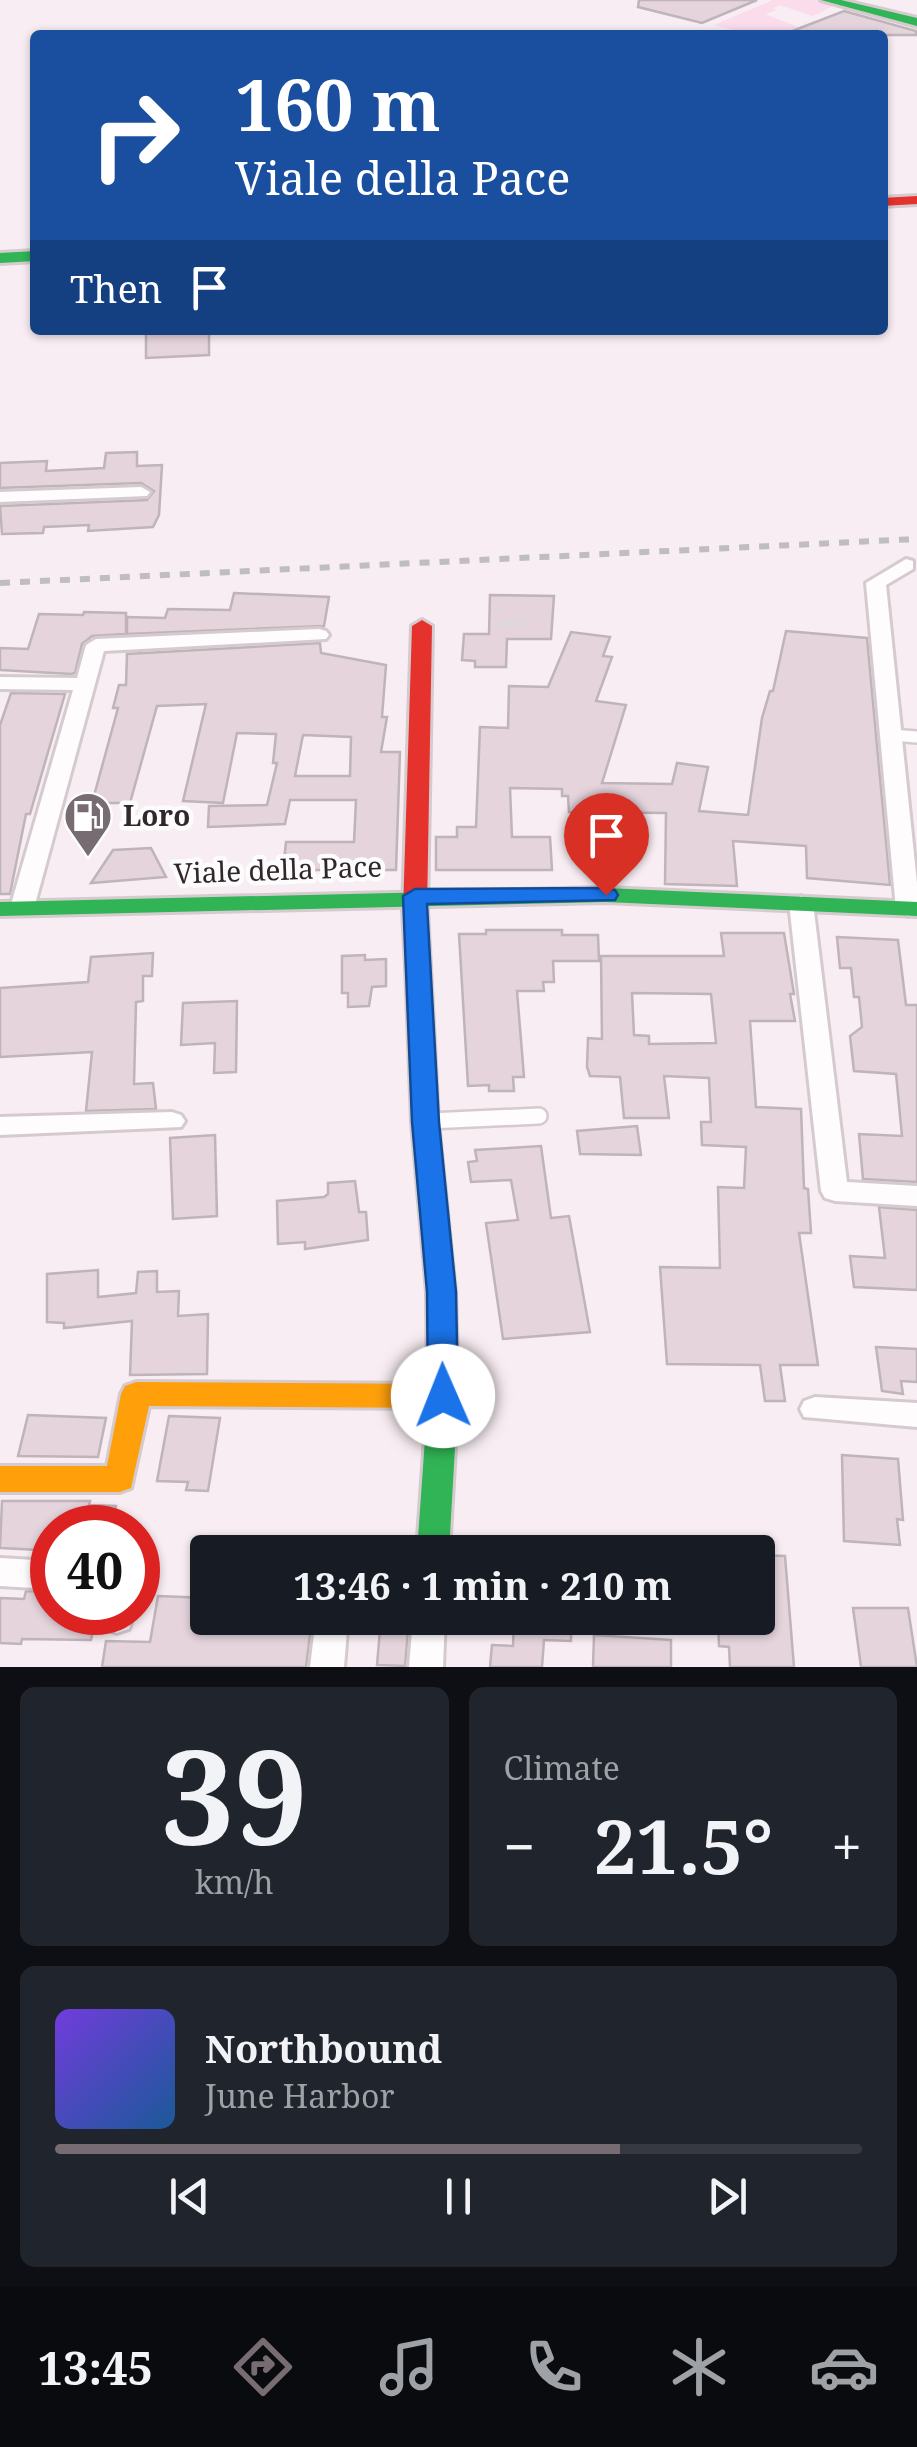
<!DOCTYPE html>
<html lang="en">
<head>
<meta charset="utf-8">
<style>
  :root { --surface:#171b24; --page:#20242c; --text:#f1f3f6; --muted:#9ea1a6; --line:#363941; --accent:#776c71 }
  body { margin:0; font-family:"Noto Serif",serif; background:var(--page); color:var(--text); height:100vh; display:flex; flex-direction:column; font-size:38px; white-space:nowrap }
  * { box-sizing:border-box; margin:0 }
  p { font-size:32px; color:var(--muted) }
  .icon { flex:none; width:55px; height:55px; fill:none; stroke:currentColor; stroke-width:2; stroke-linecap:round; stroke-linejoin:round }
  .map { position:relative; height:1667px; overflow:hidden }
  .drawer { display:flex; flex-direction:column; gap:20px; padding:20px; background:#0d0f14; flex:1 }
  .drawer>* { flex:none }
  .hud { position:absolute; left:30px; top:30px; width:858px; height:305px; border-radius:10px; box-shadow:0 2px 8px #0004; background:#1a4fa0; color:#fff; overflow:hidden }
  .speed { position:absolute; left:30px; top:1505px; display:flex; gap:20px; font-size:50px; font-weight:700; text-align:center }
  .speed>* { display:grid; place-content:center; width:130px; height:130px; border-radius:50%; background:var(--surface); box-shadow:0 2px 8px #0004; line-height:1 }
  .speed .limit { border:15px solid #d22; background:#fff; color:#111 }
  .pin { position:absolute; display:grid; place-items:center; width:85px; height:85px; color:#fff; margin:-102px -42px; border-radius:50% 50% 50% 0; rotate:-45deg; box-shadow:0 0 10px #0007 }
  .pin .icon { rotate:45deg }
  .me { position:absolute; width:110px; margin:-55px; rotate:359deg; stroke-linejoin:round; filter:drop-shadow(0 0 8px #0008) }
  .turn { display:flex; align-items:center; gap:35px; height:210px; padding:0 40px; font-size:45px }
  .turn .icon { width:130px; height:130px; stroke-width:2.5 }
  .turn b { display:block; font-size:70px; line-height:85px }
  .then { display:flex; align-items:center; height:95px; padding:0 40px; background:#0003; gap:20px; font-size:38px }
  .big { font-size:75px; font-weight:700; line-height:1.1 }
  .drawer .tile { flex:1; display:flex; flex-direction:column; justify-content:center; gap:15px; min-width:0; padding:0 35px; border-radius:15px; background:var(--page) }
  .drawer .dial { align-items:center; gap:0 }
  .dial b { font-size:130px; line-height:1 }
  .song { display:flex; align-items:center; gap:30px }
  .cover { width:120px; height:120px; border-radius:15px; background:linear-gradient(135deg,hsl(260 70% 55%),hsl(210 70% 35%)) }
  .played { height:10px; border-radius:5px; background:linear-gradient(90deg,var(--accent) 70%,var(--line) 70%) }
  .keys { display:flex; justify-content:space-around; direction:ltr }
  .heat { display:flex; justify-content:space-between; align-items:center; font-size:55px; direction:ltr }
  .drawer .tiles { flex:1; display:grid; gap:20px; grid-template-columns:1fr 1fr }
  .tile:last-child { grid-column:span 2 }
  .trip { position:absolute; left:190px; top:1535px; width:585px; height:100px; border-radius:10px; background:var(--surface); box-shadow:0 2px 8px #0004; font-weight:700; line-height:100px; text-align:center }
  .tab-bar { display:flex; height:160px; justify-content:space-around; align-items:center; background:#090b0e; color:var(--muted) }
  .tab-bar .icon { width:70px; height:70px }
  .tab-bar .active { color:var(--accent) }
  .tab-bar b { font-size:45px; color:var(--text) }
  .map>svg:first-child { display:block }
  .green { fill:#fadcea }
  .building { fill:#e5d4dc; stroke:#beb4b9; stroke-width:2.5; fill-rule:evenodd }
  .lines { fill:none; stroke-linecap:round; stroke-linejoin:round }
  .lane-far1-casing { stroke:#d5cbcf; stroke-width:16 }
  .lane-casing { stroke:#d5cbcf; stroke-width:20 }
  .street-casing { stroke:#d5cbcf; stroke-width:6 }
  .fast-casing { stroke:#d5cbcf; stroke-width:6 }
  .slow-casing { stroke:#d5cbcf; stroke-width:6 }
  .jam-casing { stroke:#d5cbcf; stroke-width:6 }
  .path-far1 { stroke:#ddd9db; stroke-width:4; stroke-dasharray:6 4; stroke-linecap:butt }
  .path { stroke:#ddd9db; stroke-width:5; stroke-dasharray:8 5; stroke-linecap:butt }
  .lane-far1 { stroke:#fefcfd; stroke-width:11 }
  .lane { stroke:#fefcfd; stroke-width:15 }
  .street { fill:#fefcfd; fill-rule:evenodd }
  .fast { fill:#30b455; fill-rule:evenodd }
  .slow { fill:#ff9f0a; fill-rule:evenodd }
  .jam { fill:#e5322d; fill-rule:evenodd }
  .rail { stroke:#bfbdbd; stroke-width:6; stroke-dasharray:10 10; stroke-linecap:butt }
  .route { fill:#1a73e8; stroke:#114b97; stroke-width:2.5 }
  .labels { text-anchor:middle; stroke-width:9; stroke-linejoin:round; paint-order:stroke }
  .poi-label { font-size:28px; font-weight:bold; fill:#31262b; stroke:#fcfcfc; text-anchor:start }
  .street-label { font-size:28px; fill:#31262b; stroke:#fcfcfc }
</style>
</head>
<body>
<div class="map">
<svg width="917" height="1667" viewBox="0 0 917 1667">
  <rect width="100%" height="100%" fill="#f8edf2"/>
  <path class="green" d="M773,0H816L835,5L813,16L780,5L773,8L777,10L765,14L798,27C770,41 744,33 714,25Z"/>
  <g class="building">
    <polygon points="639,0 757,0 702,23 638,7"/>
    <polygon points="844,11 916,31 916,35 782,35"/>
    <polygon points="209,330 209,355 146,358 146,331"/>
    <polygon points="137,452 137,466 162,465 159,515 153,527 88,531 89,525 44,527 43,533 2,534 0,506 147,500 154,491 141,483 0,488 0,463 47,461 46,471 104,468 106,453"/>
    <polygon points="234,593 329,597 324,626 127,634 127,617 165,618 168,609 230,610"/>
    <polygon points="490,595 554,596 551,639 507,639 506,667 475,667 475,661 462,660 464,634 489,634"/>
    <polygon points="84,612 126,613 126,634 92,636 82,644 75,673 71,674 0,670 0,648 28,649 39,614 83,615"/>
    <polygon points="786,631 867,638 890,885 807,878 806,846 733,841 737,886 665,884 666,813 569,812 568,796 562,796 562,789 510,788 512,837 550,837 552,870 436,870 436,837 457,837 457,827 476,827 480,727 508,728 509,686 548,687 571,632 610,637 603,656 612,657 596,701 626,705 602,783 672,784 677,763 708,767 699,811 748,815 762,718 770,691 773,691"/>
    <path d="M320,643L321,653L386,665L382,717H387L381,752H400L396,870H283L286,842H354L356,800H290L285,824L208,827L209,806L267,805L277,763H273L276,734L237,733L223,803L183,801L206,704L157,706L130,803H92L118,708H113L119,685H126L127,654ZM303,735L351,737L350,776H295Z"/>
    <polygon points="11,693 65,694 30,814 26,814 10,894 0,894 0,725"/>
    <polygon points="151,848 166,877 91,883 113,850"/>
    <polygon points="486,930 562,930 562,935 598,935 599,961 553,961 554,982 543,982 544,991 517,991 524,1077 513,1077 514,1091 489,1091 489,1085 468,1086 459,934 486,934"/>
    <path d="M721,933H784L794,994H790L795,1021H750L756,1107L801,1109L804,1188L808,1189L811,1233H799L818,1365H780L785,1401H765L760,1365L667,1364L660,1267L720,1268L718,1187L744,1188L746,1147L702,1145L701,1122H711L709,1078L664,1076L669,1118H624L620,1077L590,1076L587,1067L588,1038L602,1039L601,956H724ZM632,993L711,994L716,1043L649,1044V1036L634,1035Z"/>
    <polygon points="837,937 898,940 906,1005 917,1005 917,1182 863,1179 859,1134 902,1136 896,1074 854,1071 850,1036 862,1027 859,997 854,997 851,968 840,968"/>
    <polygon points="153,953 152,976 143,976 143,1001 136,1002 134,1084 153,1083 156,1109 86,1111 92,1052 0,1057 0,988 88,982 91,957"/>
    <polygon points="365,955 365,960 386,959 386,986 372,987 369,1006 348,1007 348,993 342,993 342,956"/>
    <polygon points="237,1001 236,1072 214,1073 215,1043 181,1045 183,1003"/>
    <polygon points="637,1126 641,1155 580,1154 577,1131"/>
    <polygon points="215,1135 217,1216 173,1219 170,1138"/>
    <polygon points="541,1146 551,1218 569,1216 590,1332 503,1339 486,1223 518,1220 511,1180 471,1182 468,1162 477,1161 475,1150"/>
    <polygon points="355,1181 359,1212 366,1212 368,1240 305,1249 305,1242 278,1244 277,1201 324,1197 328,1194 328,1183"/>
    <polygon points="879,1207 917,1210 917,1290 854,1287 850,1256 885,1258"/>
    <polygon points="98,1270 98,1297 136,1293 138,1272 157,1271 157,1292 179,1291 178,1316 208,1314 207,1374 130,1375 132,1321 64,1328 64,1323 47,1322 47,1274"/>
    <polygon points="876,1347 917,1349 917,1382 901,1381 903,1394 882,1391"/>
    <polygon points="28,1415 106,1418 98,1457 18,1456"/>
    <polygon points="169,1416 220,1418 208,1491 186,1490 188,1482 157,1481"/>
    <polygon points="842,1455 898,1459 903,1520 897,1519 900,1545 844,1541"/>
    <polygon points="2,1501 90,1501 89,1505 116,1506 112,1528 52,1528 52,1557 37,1556 39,1550 0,1548"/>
    <polygon points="758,1555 785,1556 794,1667 730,1667 729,1647 719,1646 718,1618 758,1618"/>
    <polygon points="26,1591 52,1592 52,1612 97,1612 91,1640 22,1639 21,1644 0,1643 0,1598 24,1599"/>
    <polygon points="158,1596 208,1598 208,1618 312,1618 306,1667 102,1667 106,1641 150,1642"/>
    <polygon points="853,1608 908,1608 917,1667 861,1667"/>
    <polygon points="381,1618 409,1618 405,1666 377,1665"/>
    <polygon points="514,1618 571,1618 571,1641 544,1640 542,1667 490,1667 492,1645 513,1646"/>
    <polygon points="594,1635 671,1640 671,1667 593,1667"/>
  </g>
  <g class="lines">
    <g class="lane-far1-casing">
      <polyline id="lane-far1" points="892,735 917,737"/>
    </g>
    <g class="lane-casing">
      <polyline id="lane" points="429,1121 539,1116"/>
    </g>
    <g class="street-casing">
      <g id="street">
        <polygon points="141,487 150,492 147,496 0,502 0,492"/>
        <polygon points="906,559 913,561 913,569 886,585 917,883 917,913 908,916 896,909 866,583"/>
        <polygon points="319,629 326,631 329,635 326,639 104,651 34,908 30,913 14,913 10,908 73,690 0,689 0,677 77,678 86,645 96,639"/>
        <polygon points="801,896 813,903 847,1182 917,1186 917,1206 835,1201 825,1198 821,1191 789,903"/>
        <polygon points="172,1112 181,1115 185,1121 181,1127 0,1135 0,1117"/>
        <polygon points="815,1397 917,1403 917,1427 804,1417 800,1409 804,1401"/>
        <polygon points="0,1558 52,1561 52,1589 0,1586"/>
        <polygon points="102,1612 134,1612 129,1629 117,1633 105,1629"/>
        <polygon points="316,1618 348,1618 344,1667 310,1667"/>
        <polygon points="413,1618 445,1618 443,1667 409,1667"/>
      </g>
    </g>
    <g class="fast-casing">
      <g id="fast">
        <polygon points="821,0 841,0 917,18 917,26"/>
        <polygon points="35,251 35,261 0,263 0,253"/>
        <polygon points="606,888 917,902 917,916 606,902 0,916 0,902"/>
        <polygon points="418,958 430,966 438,1122 455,1292 458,1396 449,1552 417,1552 428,1396 427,1292 412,1122 406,966"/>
      </g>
    </g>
    <g class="slow-casing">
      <polygon id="slow" points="136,1382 443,1384 454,1388 458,1396 454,1404 443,1408 149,1406 131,1488 120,1492 0,1492 0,1466 107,1466 121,1394 125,1386"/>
    </g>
    <g class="jam-casing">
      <g id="jam">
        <polygon points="917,196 917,204 882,206 882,198"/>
        <polygon points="422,620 432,626 427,911 430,966 418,974 406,966 403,911 412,626"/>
      </g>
    </g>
    <polyline class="path-far1" points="503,622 509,622"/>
    <polygon class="path" points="503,622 519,623 504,625"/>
    <use href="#lane-far1" class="lane-far1"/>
    <use href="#lane" class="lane"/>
    <use href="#street" class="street"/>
    <use href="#fast" class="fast"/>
    <use href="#slow" class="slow"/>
    <use href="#jam" class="jam"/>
    <polyline class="rail" points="0,583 917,539"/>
  </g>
  <polygon class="route" points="606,888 615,890 618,895 615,900 427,904 439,1122 456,1292 458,1396 454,1405 443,1408 433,1405 428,1396 427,1292 412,1122 403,896 415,889"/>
  <defs>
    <g id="fuel-pin" transform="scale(2.5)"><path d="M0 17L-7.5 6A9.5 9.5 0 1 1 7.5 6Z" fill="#776c71" stroke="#fcfcfc"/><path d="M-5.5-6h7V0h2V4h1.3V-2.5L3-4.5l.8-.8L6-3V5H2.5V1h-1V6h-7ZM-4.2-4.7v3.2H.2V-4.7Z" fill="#fff"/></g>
  </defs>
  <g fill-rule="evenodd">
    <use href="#fuel-pin" x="88" y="816"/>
  </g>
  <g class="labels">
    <g class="poi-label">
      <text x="123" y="826">Loro</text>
    </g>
    <g class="street-label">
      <text transform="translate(278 870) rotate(-2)" y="10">Viale della Pace</text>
    </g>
  </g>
</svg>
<div class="speed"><div class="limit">40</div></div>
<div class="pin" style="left:606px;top:895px;background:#d93025"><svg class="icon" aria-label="arrive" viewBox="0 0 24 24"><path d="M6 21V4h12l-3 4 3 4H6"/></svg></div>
<svg class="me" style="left:443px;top:1396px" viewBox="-20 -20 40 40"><circle r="19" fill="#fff"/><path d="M0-13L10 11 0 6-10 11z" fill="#1a73e8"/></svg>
<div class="trip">13:46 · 1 min · 210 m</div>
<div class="hud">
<div class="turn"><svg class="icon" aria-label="right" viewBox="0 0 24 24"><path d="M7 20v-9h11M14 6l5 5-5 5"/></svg><div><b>160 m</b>Viale della Pace</div></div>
<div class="then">Then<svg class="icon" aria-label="arrive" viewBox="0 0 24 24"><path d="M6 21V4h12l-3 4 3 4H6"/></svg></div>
</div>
</div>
<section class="drawer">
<div class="tiles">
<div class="tile dial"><b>39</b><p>km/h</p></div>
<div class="tile"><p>Climate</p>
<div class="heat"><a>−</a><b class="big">21.5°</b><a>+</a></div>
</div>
<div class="tile">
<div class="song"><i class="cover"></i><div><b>Northbound</b><p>June Harbor</p></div></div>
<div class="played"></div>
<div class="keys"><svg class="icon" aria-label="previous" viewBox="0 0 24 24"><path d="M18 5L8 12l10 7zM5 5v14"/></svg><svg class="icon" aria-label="pause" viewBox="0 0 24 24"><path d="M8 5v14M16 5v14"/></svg><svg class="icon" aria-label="next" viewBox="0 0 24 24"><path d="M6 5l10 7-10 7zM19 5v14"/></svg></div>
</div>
</div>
</section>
<nav class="tab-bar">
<b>13:45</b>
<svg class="icon active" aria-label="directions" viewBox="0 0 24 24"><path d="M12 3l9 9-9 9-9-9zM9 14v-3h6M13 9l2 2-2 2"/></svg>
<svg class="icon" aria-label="music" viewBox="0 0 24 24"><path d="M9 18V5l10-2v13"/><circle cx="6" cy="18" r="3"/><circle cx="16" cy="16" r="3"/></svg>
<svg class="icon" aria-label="phone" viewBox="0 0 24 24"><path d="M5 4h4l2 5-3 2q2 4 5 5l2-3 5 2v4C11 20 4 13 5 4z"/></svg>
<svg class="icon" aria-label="climate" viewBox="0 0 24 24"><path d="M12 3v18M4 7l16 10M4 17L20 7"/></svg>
<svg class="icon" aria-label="car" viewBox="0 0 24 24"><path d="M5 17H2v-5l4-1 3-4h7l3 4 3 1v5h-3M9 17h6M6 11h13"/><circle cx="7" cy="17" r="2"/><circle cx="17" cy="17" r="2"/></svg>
</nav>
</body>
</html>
